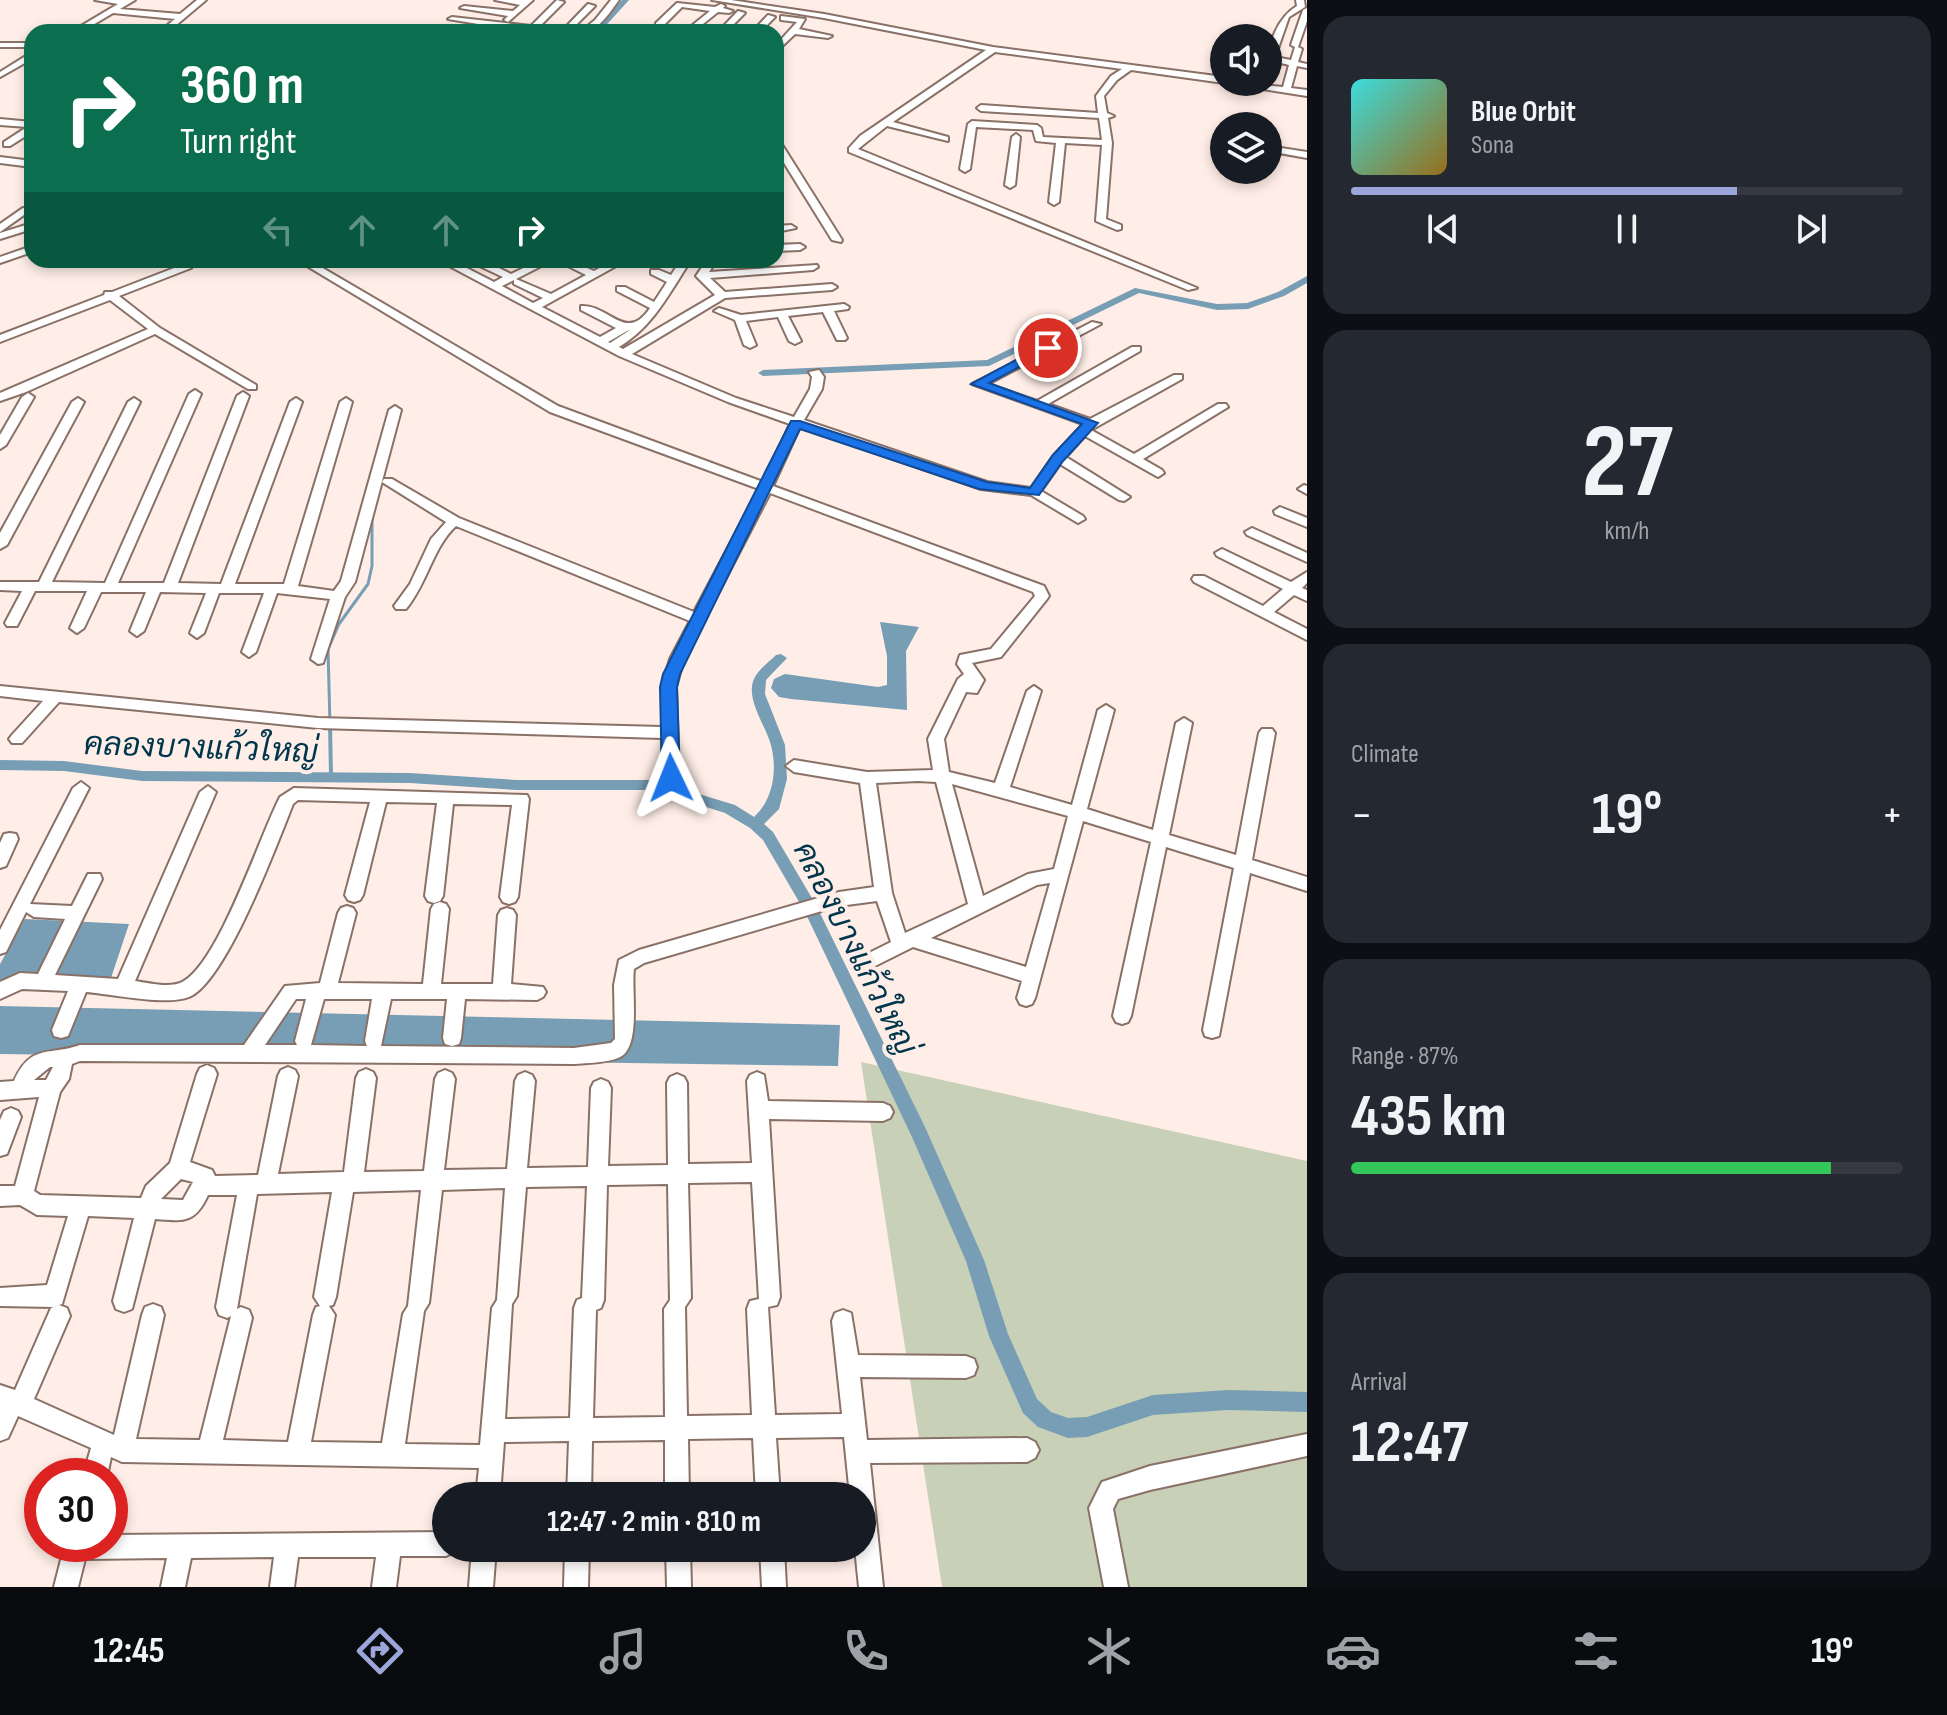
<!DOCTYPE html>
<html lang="en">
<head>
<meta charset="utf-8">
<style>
  :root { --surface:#171b24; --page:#242831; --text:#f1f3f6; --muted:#9ea1a6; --line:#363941; --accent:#9ca6db }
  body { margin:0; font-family:"Sofia Sans Condensed",Sarabun,sans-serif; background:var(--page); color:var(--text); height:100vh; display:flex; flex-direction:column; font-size:30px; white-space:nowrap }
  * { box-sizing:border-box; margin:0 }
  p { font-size:26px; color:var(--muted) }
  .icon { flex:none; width:44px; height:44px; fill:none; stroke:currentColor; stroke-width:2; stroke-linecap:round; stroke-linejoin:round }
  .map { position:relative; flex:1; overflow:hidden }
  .panel { display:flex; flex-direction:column; gap:16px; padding:16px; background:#0d0f14; width:640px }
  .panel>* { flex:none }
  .banner { position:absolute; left:24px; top:24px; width:760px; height:244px; border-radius:24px; box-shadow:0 4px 12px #0003; background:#0b6e4f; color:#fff; overflow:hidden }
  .controls { position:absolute; left:1210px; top:24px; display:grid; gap:16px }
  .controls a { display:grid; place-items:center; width:72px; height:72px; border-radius:50%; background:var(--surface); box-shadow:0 4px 12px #0003; font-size:40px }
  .speed { position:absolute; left:24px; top:1458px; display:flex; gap:16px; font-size:40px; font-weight:700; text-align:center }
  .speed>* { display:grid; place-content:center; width:104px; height:104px; border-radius:50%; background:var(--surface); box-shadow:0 4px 12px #0003; line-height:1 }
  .speed .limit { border:12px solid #d22; background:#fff; color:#111 }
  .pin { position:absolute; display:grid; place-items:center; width:68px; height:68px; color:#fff; margin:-34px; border:4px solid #fff; border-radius:50%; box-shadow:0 2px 8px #0007 }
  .me { position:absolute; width:88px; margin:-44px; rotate:358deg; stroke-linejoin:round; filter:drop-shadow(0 0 6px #0008) }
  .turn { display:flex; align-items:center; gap:28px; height:168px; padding:0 24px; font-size:36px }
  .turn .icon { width:104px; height:104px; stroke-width:2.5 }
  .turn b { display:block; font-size:56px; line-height:68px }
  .lanes { display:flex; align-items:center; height:76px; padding:0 24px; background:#0003; justify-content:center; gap:40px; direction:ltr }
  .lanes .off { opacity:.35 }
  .big { font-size:60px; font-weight:700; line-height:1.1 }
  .panel .widget { flex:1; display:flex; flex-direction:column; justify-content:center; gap:12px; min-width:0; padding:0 28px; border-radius:24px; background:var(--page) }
  .panel .dial { align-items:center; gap:0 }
  .dial b { font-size:104px; line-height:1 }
  .song { display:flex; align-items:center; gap:24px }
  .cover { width:96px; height:96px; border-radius:12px; background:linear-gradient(135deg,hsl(180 70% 55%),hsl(40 70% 35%)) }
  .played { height:8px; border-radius:4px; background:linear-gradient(90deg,var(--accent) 70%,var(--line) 70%) }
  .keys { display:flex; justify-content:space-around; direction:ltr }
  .heat { display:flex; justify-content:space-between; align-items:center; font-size:44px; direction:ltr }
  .charge { height:12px; border-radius:6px; background:linear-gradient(90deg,#34c759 87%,var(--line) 0) }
  .trip { position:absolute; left:432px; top:1482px; width:444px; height:80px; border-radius:40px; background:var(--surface); box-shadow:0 4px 12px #0003; font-weight:700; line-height:80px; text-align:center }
  .menu { display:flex; height:128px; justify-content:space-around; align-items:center; background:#090b0e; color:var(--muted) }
  .menu .icon { width:56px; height:56px }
  .menu .on { color:var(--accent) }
  .menu b { font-size:36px; color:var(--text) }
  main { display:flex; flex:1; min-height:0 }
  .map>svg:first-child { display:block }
  .green { fill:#c9d0b8 }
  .water { fill:#779eb4 }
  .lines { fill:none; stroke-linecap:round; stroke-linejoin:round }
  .stream-far1 { stroke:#779eb4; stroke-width:3 }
  .stream { stroke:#779eb4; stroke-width:4 }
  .canal { fill:#779eb4; fill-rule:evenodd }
  .minor-casing { stroke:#897167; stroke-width:4 }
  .minor { fill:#fff; fill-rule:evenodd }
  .route { fill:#1a73e8; stroke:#114b97; stroke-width:2 }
  .labels { text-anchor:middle; stroke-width:8; stroke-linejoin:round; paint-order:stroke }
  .water-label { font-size:32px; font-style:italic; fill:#00364d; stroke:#ffeee7 }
</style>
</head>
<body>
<main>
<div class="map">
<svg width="1307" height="1587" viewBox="0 0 1307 1587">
  <rect width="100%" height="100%" fill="#ffeee7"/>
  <polygon class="green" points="861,1062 1307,1161 1307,1587 942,1587"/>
  <g class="water">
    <polygon points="880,622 919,627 906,651 907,710 791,699 779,697 771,688 774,679 785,674 878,687 887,685 887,656"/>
    <polygon points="25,919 129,924 108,987 0,984 0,964"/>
    <polygon points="0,1006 840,1025 838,1066 0,1054"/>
  </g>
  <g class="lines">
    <polyline class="stream-far1" points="330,725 328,649 339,624 368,584 372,566 372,516"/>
    <polyline class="stream" points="330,723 331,777"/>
    <g class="canal">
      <polygon points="622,0 629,0 600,32 593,32"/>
      <polygon points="1307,276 1307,283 1284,296 1248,309 1217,310 1139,293 989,366 763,376 758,373 763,370 987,360 1135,288 1217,304 1247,303 1278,292"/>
      <path d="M781,654L787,658L766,680L765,694L785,745L787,779L779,809L764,824L773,832L816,905L925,1127L984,1260L1008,1334L1037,1399L1051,1412L1068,1418L1087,1417L1153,1395L1228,1390L1307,1392V1412L1228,1410L1153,1415L1087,1437L1068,1438L1038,1427L1023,1413L989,1336L966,1261L912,1137L805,912L763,840L750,828L725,813L653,790H516L410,783L142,781L64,771L0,770V760L64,761L142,771L410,773L516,780H653L735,805L754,817C774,799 778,767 770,742C764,723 744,696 755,677C759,669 770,661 776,655Z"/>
    </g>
    <g class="minor-casing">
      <g id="minor">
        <polygon points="95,0 135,0 120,9 180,14 197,0 206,0 168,32 159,32 175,19 113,13 81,32 71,32 118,4"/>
        <polygon points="495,0 533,0 508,22 504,20 508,16 460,8 464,6 513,11 520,5"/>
        <polygon points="557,0 564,2 539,27 562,31 588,4 595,6 569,32 526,32 448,19 452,17 531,26"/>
        <path d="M611,0H619C608,14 599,32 580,32L595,20Z"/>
        <polygon points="712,0 731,0 824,14 993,47 1224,77 1226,82 1224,83 1131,70 1117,80 1104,96 1107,113 1114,116 1108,118 1112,143 1106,219 1121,225 1121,229 1117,230 1096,221 1102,145 1065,143 1059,202 1054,205 1049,202 1056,143 1036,141 1033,130 976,127 970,169 965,172 960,169 968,124 972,121 1037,125 1041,128 1043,137 1102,140 1099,118 981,111 977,108 981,105 1098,113 1096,96 1111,76 1122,69 995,52 893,122 948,137 948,141 887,126 858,149 1197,288 1188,290 849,152 849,148 860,136 986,50 824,18"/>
        <path d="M1296,0H1304L1305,7L1289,17L1275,57L1291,60L1295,47L1291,45L1303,10L1307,8V21L1298,47L1302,49L1298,62L1307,64V68L1297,66L1291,88L1307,90V96L1231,84L1230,82L1283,87L1289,65L1273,61L1268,67C1268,44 1277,18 1297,6Z"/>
        <polygon points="677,3 715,7 721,4 725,6 723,8 733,11 729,13 718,12 693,32 684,32 710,11 682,7 662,27 656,27 656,23"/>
        <polygon points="738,11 745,13 726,32 718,32"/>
        <polygon points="768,15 775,17 760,32 752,32"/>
        <polygon points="781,16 805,19 799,29 832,36 828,38 795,34 776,52 776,45 797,22 781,20"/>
        <polygon points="440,29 452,30 453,32 437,32"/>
        <rect x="0" y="43" width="32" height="4"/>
        <polygon points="29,54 32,54 32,59 0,77 0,72"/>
        <polygon points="0,119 32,122 32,132 10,146 4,146 4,142 27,127 0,125"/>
        <polygon points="1016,134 1020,137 1015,185 1010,188 1005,185 1012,137"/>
        <polygon points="776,140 781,143 842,240 841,242 832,240 776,150"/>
        <polygon points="1269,146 1307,152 1307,158 1268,151"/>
        <polygon points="0,157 32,161 32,167 0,163"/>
        <polygon points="23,208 31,210 0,232 0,224"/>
        <polygon points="32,223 32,229 0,239 0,233"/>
        <polygon points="776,226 791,225 796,228 776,232"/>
        <polygon points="776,245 800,244 805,247 800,250 776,251"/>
        <polygon points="32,246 32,252 0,263 0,257"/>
        <path d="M297,260H309L558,406L763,482L790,424L728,402L619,356L438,260H451L494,282L503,277L473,263V260H483L511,274L540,260H553L516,279L551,294L586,275L556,260H569L594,271L614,260H627L542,307L600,337L616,328L581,310V306C609,304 626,344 650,308L617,291V287H625L654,302L667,282L651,274V270H659L671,275L681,260H691C670,292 653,327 619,347L623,349L715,295L696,276L707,260H717L709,272L817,265L818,267L813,270L710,278L725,292L832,284L837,287L832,290L725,298L632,354L736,398L794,417L810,389L812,377L809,372L819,370L824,377L822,389L804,420L987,482L1031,488L1054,455L1083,424L972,384L1092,322L1101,324L988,384L1037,401L1132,347H1140V351L1048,404L1090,419L1174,375H1182V379L1091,430L1134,454L1218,404H1226L1228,407L1143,459L1162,470L1164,473L1158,477L1085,436L1066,457L1130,497L1124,501L1119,500L1060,464L1041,491L1083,516L1085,519L1078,523L1031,495L981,489L800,427L773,486L1044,586L1049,596L1047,599L1001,657L972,663L984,680L977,693L966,692L944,739L949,772L995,783L1027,691L1034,686L1041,691L1010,787L1072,805L1098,710L1106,705L1114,710L1087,809L1153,830L1176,723L1184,718L1192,723L1169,835L1236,855L1259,733L1262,729H1272L1275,733L1252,860L1307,877V891L1250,873L1219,1036L1212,1038L1205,1036L1203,1030L1234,868L1166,847L1131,1016L1128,1022L1122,1024L1116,1022L1113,1016L1151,842L1083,821L1035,998L1032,1004L1026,1006L1020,1004L1017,998L1022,981L913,947L861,973L855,970L852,965L855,960L891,942L877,901L839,906L644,963L634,969C631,991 642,1050 618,1058C605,1063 588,1063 574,1064L80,1061L72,1064L69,1079L60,1092L34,1191L40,1195L141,1198L146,1186L170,1163L197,1074L200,1068L207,1065L214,1068L217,1074L190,1162L212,1170L215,1176L258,1175L278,1076L281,1070L288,1067L295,1070L298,1076L278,1174L344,1172L356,1078L359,1072L366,1069L373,1072L376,1078L364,1172L424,1171L435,1079L438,1073L445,1070L452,1073L455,1079L444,1170L507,1169L515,1081L518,1075L525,1072L532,1075L535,1081L527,1168L588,1167L591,1088L594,1082L601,1079L608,1082L611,1088L608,1166L668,1165L667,1083L670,1077L677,1074L684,1077L687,1083L688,1164L752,1163L747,1081L750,1075L757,1072L764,1075L768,1101L883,1103L890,1106L893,1112L890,1118L883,1121L769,1119L780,1297L777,1305L768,1307L775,1415L842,1414L832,1321L835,1313L843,1310L851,1313L858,1355L966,1356L974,1359L977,1367L974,1375L966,1378L860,1377L867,1440L1027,1438L1035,1442L1039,1450L1035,1458L1027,1462L870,1463L883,1587H859L855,1548H862V1496H850L844,1437L776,1438L780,1496H756L753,1438L688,1439L689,1496H665V1440L592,1441L591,1496H567L569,1441L504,1442L500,1496H476L479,1468L122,1462L111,1457L107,1476H83L91,1448L18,1416L8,1438L0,1441V1385L15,1390L51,1308L59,1305L67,1308L70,1316L34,1399L114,1435L142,1315L145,1307L153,1304L161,1307L164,1315L136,1439L200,1440L231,1316L227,1318L219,1315L216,1307L237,1195H208C195,1224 183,1221 155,1219L132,1309L124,1312L116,1309L113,1301L134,1218L88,1216L62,1304L54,1307L0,1306V1288L47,1285L68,1216L37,1215L20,1205L0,1206V1186H15L39,1097L0,1100V1082L14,1081C31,1043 49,1056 80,1045H244L285,986L320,983L338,913L341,908L347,906L353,908L356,913L338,983L423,984L431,909L434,904L440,902L446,904L449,909L441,984H493L498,915L501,910L507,908L513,910L516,915L511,984L543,987L546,992L543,997L537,1000L465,999L461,1038L459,1044L452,1046L445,1044L443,1038L447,999H391L381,1046L574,1048L611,1043L615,1039L614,985L619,960L639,950L839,892L874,887L860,783L794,772L786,766L794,760L867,772L933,770L928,739L958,679L964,674L957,664L960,655L991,649L1035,596L1033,592L770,493L684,659L676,687L679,778L677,782H665L663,778L662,738L318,728L59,702L22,743H12L9,739L12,735L43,701L0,696V686L318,718L662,727V687L670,659L690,621L456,526C433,547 427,584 406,609H396L394,606L410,584L431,539L446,522L382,482L384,479H392L459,518L694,612L759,489L550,412ZM514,280V284L543,298L533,303L502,286ZM630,330L610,343L608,342L627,331ZM918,781L936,782L968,904L905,933L892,893L876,783ZM952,784L1068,816L1054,869L1028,874L983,896ZM1050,883L1026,967L931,938L1037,885ZM296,999H306L295,1041L297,1045H265ZM324,999H372L365,1041L367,1046L311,1045ZM50,1067H53L46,1080H34ZM181,1179L193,1182L183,1200L161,1199ZM752,1182L759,1299L750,1301L747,1309L752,1415L687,1416L685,1307L691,1298L688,1183ZM668,1184L670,1300L664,1309L665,1417L593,1418L596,1310L601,1308L604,1300L607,1185ZM587,1186L582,1298L577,1300L574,1308L570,1418L505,1419L512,1304L517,1296L526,1187ZM505,1188L497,1300L492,1308L480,1445L405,1444L424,1311L429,1303L442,1190ZM421,1190L408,1306L403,1314L382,1443L311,1442L335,1315L329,1306L333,1305L336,1297L353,1192ZM332,1192L314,1297L320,1306L316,1307L313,1315L288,1442L223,1440L252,1318L249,1310L241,1307L237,1309L257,1194Z"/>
        <polygon points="187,263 192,266 191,268 119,296 160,328 256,385 256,389 248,389 155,334 26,392 0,401 0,393 148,329 110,300 0,342 0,335 104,295 105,292 112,292"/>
        <polygon points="844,304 849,307 848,309 834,311 847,338 845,340 837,340 823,312 788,316 801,341 795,344 789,341 778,317 746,321 756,345 750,348 744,345 735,320 714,311 719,308 741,315"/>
        <polygon points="195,390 201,394 118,583 164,583 237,396 243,392 249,396 178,583 221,584 290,402 296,398 302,402 235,584 284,584 340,402 346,398 352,402 298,586 334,591 341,581 389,410 395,406 401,410 355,582 345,597 323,663 318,664 311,659 330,599 277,593 256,652 249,657 242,652 264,593 219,593 204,633 197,638 190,633 206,593 160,592 144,631 137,636 130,631 146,592 101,592 84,628 77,633 70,628 87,591 35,591 17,626 7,626 5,623 22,591 0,590 0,582 39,582 128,402 134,398 140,402 52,582 105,583 189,394"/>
        <polygon points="28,393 34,397 6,445 0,449 0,435 22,397"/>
        <polygon points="78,398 84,402 7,545 0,549 0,533 72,402"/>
        <polygon points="1304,485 1307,486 1307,494 1298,489"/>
        <polygon points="1280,507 1307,518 1307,527 1275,514 1274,511"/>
        <polygon points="1252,528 1307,553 1307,562 1247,535 1245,532"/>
        <polygon points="1222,549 1291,582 1307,572 1307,583 1302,588 1307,590 1307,601 1294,595 1274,612 1307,629 1307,640 1194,582 1192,579 1194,576 1204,576 1263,606 1283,589 1217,556 1215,553"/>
        <path d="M81,782L89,788L30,904L72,906L88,874H100L102,879L55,975L118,979L200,792L208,786L216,792L135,981C149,983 171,989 184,981C220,959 259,838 280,797L294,788L527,795L529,799L518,897L515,902L509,904L503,902L500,897L512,805L453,804L443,896L440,901L434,903L428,901L425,896L437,803L386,802L363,895L360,900L354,902L348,900L345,895L370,802L298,800L293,804C277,844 226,982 189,997C167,1006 111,994 86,992L68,1036L61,1038L54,1036L52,1030L68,991L22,989L0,999V982L20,973L38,974L65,919L34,917L26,912L6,952L0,954V930L73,788Z"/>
        <polygon points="10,833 16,834 18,839 6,866 0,868 0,843 4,834"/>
        <polygon points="11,1108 18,1111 21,1117 7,1154 0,1156 0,1120 4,1111"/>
        <polygon points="1307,1434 1307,1456 1150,1490 1118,1499 1113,1509 1128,1587 1104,1587 1089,1508 1102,1482 1150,1466"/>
        <polygon points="446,1532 446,1548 456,1548 454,1552 446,1556 400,1556 396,1587 372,1587 376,1557 298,1557 294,1587 270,1587 274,1557 191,1558 185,1587 161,1587 167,1558 85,1559 78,1587 54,1587 65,1544 110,1544 110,1535"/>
        <polygon points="472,1548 496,1548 493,1587 469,1587"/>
        <polygon points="565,1548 589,1548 588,1587 564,1587"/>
        <polygon points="666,1548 690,1548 691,1587 667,1587"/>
        <polygon points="760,1548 784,1548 786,1587 762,1587"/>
      </g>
    </g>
    <use href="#minor" class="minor"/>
  </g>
  <polygon class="route" points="1044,345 1055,348 989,383 1098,423 1063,461 1039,495 979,489 800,429 680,674 677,687 680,778 671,785 665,783 662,778 660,687 663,674 791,421 800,421 987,482 1030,488 1053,455 1082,424 971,384"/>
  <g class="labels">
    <g class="water-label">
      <text transform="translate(201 747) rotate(2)" y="11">คลองบางแก้วใหญ่</text>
      <text transform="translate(856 948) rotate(63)" y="11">คลองบางแก้วใหญ่</text>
    </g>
  </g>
</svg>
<div class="controls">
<a><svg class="icon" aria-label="sound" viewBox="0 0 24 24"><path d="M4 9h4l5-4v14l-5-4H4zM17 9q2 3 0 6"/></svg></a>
<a><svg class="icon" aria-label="layers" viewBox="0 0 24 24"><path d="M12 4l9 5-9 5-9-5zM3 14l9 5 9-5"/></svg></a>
</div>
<div class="speed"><div class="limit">30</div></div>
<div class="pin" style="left:1048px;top:348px;background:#d93025"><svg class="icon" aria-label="arrive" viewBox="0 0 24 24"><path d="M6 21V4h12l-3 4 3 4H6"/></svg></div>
<svg class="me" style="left:671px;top:778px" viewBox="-20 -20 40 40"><path d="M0-17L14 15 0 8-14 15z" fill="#1a73e8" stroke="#fff" stroke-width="4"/></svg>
<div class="trip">12:47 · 2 min · 810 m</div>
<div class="banner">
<div class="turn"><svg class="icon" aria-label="right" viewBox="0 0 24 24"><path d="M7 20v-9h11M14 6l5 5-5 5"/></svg><div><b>360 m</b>Turn right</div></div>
<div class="lanes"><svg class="icon off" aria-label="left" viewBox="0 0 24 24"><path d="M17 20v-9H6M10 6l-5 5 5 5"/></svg><svg class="icon off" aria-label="ahead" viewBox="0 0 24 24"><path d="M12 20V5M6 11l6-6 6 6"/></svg><svg class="icon off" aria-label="ahead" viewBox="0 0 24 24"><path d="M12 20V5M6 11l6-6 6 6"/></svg><svg class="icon" aria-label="right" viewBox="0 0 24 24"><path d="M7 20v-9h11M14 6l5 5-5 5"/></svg></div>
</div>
</div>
<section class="panel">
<div class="widget">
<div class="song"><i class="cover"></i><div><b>Blue Orbit</b><p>Sona</p></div></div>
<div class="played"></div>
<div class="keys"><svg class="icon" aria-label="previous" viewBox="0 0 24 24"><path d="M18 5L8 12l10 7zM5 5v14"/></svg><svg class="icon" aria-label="pause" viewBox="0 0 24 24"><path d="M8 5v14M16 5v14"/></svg><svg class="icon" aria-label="next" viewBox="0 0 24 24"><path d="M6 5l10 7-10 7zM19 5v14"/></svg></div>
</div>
<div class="widget dial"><b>27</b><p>km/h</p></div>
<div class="widget"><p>Climate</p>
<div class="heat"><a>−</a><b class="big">19°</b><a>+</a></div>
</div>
<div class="widget"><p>Range · 87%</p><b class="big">435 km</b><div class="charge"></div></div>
<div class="widget"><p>Arrival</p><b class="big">12:47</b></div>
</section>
</main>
<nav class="menu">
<b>12:45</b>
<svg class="icon on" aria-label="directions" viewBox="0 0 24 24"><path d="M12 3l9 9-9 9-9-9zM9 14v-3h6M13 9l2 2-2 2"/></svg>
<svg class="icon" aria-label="music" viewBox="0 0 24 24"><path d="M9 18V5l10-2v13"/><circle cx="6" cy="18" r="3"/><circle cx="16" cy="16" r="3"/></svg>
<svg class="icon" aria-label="phone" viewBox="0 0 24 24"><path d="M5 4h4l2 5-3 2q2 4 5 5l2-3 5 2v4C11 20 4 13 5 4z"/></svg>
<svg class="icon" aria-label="climate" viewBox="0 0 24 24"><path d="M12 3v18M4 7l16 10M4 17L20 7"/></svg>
<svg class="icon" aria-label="car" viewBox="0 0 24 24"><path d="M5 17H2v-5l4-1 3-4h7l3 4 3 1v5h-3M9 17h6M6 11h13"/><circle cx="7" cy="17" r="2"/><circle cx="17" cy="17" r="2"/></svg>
<svg class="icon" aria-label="filters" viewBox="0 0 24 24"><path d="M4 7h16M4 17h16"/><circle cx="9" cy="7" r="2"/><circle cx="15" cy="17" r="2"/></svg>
<b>19°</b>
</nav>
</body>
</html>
